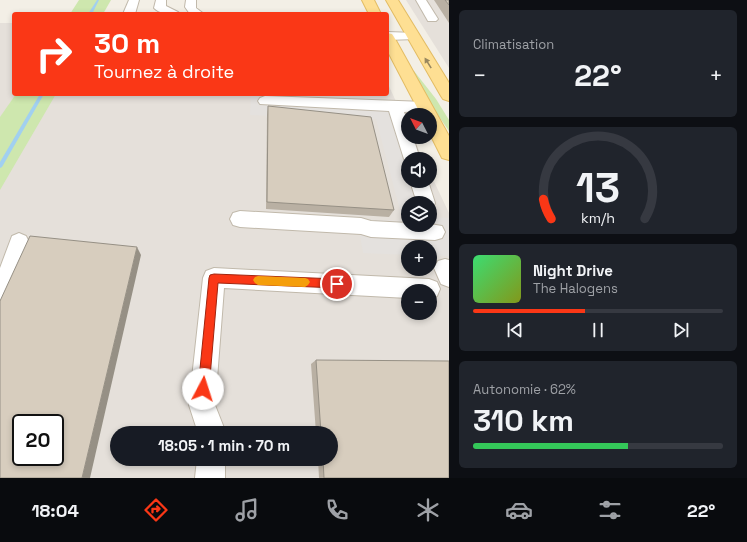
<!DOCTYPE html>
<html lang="fr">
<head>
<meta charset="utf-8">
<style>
  :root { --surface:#171b24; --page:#20242c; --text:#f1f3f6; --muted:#9ea1a6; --line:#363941; --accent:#fa3716 }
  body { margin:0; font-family:"Space Grotesk",sans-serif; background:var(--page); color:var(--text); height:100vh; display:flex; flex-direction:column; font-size:15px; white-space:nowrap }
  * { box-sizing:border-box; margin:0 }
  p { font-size:13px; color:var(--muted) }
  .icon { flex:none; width:22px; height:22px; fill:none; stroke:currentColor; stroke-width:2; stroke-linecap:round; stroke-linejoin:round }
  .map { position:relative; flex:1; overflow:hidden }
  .panel { display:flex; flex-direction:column; gap:10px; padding:10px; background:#0d0f14; width:298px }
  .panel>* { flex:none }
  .hud { position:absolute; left:12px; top:12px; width:377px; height:84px; border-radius:4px; box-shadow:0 2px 6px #0003; background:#fa3716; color:#fff; overflow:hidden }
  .needle { width:26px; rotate:312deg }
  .tools { position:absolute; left:401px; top:108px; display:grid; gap:8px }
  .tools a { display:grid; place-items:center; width:36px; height:36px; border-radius:50%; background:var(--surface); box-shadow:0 2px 6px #0003; font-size:20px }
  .speed { position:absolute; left:12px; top:414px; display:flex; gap:8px; font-size:20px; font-weight:700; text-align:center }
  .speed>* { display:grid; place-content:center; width:52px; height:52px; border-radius:50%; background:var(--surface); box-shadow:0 2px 6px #0003; line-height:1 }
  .speed .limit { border:2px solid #111; border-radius:6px; background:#fff; color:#111 }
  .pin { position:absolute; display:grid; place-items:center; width:34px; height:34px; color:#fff; margin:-17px; border:2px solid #fff; border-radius:50%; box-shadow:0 1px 4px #0007 }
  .me { position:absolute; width:44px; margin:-22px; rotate:5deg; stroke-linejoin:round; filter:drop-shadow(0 0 3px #0008) }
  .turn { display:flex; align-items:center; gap:14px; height:84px; padding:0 16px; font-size:18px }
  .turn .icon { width:52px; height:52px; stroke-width:2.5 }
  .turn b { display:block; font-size:28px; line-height:34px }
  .big { font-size:30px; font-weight:700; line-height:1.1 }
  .panel .card { flex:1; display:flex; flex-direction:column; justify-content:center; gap:6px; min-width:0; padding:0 14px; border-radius:6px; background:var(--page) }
  .panel .dial { align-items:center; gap:0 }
  .dial svg { height:104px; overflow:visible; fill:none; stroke:var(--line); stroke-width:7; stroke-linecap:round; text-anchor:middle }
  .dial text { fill:var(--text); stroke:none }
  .song { display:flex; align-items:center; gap:12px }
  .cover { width:48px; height:48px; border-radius:6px; background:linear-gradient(135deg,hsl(140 70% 55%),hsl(70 70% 35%)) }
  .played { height:4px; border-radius:2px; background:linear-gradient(90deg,var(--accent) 45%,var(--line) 45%) }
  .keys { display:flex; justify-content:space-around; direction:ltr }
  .heat { display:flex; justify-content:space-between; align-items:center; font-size:22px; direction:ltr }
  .charge { height:6px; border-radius:3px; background:linear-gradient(90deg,#34c759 62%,var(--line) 0) }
  .trip { position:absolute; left:110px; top:426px; width:228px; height:40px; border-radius:20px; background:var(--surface); box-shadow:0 2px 6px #0003; font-weight:700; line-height:40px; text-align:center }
  .menu { display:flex; height:64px; justify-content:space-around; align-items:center; background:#090b0e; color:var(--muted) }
  .menu .icon { width:28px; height:28px }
  .menu .on { color:var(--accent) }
  .menu b { font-size:18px; color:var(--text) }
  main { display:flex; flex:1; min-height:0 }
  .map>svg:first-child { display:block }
  .industrial { fill:#e5e0da; fill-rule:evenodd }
  .green { fill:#cee7ae }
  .parking { fill:#e4e1de }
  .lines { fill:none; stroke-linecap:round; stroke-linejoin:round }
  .stream { fill:#a1d0f0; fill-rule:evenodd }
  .minor-casing { stroke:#c1b9ab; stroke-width:2 }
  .major-casing { stroke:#e3bc63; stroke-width:2 }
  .minor { fill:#fff; fill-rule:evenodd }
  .major { fill:#fedf93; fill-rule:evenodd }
  .wall { fill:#b9b0a3 }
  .shaded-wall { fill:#969085 }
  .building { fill:#d7cdbe; stroke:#969085; fill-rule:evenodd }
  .oneway { fill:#98875f }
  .route { fill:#fa3716; stroke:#a2240e }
  .slow { fill:#f59e0b }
</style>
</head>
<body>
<main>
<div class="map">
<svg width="449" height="478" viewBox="0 0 449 478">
  <rect width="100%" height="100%" fill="#f3efe6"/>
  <g class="industrial">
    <polygon points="406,0 449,0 449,68"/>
    <path d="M0,23H14V94H387V82L408,127V137H413L423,159H408V181H430V173L449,213V478H0ZM408,203H430V225H408ZM408,247H430V269H408ZM408,291H430V313H408ZM21,423H55V457H21ZM117,433H331V459H117Z"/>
  </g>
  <g class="green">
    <polygon points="79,0 111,0 103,14 70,14"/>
    <polygon points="414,71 436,99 449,120 449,131 433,108 411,72"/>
    <polygon points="16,94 56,94 0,190 0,117"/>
  </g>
  <g class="parking">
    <polygon points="251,95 391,99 411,159 408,159 408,181 419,181 426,203 408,203 408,219 402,218 376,119 250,115"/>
    <polygon points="430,214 431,217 449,218 449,256 430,256 430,247 408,247 408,255 363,253 357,219 408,221 408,225 430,225"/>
  </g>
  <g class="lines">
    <g class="stream">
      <polygon points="97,0 99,0 92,14 88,14"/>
      <polygon points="40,94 44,94 2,167 0,168 0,162"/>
    </g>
    <g class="minor-casing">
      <g id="minor">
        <polygon points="129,0 139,0 135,14 123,14"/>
        <path d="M156,0H166V6L178,12L180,14C171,14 161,15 154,8Z"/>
        <polygon points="186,0 196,0 196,8 204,14 190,14 185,7"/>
        <polygon points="416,0 426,0 438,19 436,21 428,21"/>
        <polygon points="387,32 416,33 418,36 416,39 387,40"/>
        <polygon points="265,96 425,102 430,104 432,107 430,110 404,112 408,123 408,137 413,137 420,159 408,159 408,164 404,159 389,111 260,104 258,101 260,98"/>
        <polygon points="410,181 428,181 435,203 433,208 430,209 430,203 417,203"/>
        <polygon points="240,211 361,218 371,221 408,223 408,225 430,225 430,224 442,226 445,232 442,238 435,240 371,237 361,234 240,227 233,225 230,219 233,213"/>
        <polygon points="19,233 26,236 29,242 23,264 8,297 0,300 0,268 12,236"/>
        <polygon points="445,259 449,260 449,287 441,284 434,268 438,261"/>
        <polygon points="214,268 429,279 437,282 440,289 437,296 430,299 430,291 408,291 408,298 224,288 215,405 226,433 198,433 189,405 203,278 206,271"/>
        <polygon points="197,459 225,459 225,478 195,478"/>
      </g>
    </g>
    <g class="major-casing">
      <g id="major">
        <polygon points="362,0 374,0 381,14 369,14"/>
        <polygon points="386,0 398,0 449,83 449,101 443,99 441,96"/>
        <polygon points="387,33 392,34 394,37 449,136 449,160 442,158 430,134 430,115 421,115 387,50"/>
      </g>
    </g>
    <use href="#minor" class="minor"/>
    <use href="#major" class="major"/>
  </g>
  <g class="wall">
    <polygon points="434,0 449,0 449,23"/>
    <polygon points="268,106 394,210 389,217 266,209 267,115"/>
    <polygon points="316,360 449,478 319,478 318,459 331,459 331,433 316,433 311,364"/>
  </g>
  <polygon class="shaded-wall" points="137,247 141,255 90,478 82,478"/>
  <g class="building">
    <polygon points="445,0 449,0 449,5"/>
    <polygon points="268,106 371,117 394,210 267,202"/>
    <path d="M30,236L137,247L82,478H0V301ZM21,423H55V457H21Z"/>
    <polygon points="316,360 449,361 449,478 324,478 323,459 331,459 331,433 321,433"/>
  </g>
  <defs><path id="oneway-solid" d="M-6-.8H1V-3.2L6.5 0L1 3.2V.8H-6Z"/></defs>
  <use class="oneway" href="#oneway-solid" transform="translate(428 63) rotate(-122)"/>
  <polygon class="route" points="214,274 337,279 340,281 342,284 340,287 337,288 218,283 209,389 208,393 203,395 199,393 198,389 209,278 210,275"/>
  <polygon class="slow" points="258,276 305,278 308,279 310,282 308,285 305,287 258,285 255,283 253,280 255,277"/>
</svg>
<div class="tools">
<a><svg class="needle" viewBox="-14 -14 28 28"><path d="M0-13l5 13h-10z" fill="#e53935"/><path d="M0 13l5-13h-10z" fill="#9ea1a6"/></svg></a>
<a><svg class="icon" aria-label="sound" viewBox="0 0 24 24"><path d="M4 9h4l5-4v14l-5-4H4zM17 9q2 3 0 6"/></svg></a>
<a><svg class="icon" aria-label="layers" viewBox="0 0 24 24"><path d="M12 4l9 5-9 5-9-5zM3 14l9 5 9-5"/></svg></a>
<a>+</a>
<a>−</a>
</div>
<div class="speed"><div class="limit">20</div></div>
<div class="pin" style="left:337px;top:284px;background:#d93025"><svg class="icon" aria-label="arrive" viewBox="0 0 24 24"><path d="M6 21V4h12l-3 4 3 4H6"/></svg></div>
<svg class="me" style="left:203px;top:389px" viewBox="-20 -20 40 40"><circle r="19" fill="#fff"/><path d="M0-13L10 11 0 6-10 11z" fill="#fa3716"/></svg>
<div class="trip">18:05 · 1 min · 70 m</div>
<div class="hud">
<div class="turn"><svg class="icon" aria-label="right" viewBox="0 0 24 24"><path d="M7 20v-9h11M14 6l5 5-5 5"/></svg><div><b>30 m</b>Tournez à droite</div></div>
</div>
</div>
<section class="panel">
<div class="card"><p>Climatisation</p>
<div class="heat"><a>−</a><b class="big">22°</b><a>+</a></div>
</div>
<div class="card dial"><svg viewBox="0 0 100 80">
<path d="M14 69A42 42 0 1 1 86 69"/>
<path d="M14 69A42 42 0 0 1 8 54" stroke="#fa3716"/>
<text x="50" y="56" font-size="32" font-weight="700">13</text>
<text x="50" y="72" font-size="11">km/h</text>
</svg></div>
<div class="card">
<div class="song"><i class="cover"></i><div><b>Night Drive</b><p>The Halogens</p></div></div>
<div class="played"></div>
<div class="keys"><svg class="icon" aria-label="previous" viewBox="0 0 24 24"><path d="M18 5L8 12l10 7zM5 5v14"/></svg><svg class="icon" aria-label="pause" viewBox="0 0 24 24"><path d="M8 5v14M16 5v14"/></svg><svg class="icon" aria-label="next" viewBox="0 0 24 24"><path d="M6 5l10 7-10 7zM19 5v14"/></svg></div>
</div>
<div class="card"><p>Autonomie · 62%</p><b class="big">310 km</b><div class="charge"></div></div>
</section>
</main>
<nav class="menu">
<b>18:04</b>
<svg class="icon on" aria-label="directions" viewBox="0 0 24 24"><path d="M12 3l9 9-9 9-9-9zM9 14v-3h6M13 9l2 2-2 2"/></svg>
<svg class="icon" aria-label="music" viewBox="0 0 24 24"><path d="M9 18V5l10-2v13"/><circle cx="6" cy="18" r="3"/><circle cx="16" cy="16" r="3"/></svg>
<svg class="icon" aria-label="phone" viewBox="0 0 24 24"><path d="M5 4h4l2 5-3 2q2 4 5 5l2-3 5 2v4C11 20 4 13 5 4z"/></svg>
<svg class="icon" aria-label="climate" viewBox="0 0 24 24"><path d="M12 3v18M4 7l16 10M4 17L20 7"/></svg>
<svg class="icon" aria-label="car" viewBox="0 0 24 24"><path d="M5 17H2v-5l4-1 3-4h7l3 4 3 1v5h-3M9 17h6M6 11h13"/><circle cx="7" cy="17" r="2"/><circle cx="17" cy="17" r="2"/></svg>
<svg class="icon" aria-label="filters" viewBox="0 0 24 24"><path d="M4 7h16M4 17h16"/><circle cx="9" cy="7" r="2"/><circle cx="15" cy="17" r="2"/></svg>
<b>22°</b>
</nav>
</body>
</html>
